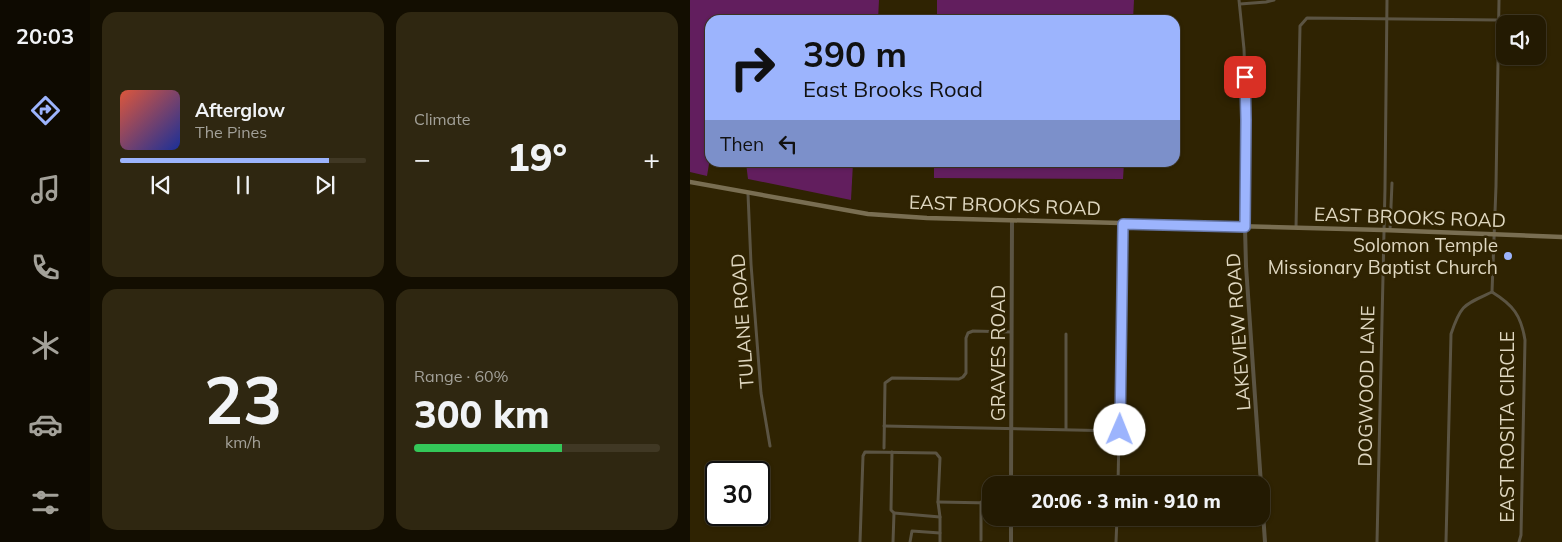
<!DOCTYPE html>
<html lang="en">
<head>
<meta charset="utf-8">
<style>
  :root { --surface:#231a02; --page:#2f2711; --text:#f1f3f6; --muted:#a3a199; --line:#403824; --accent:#9cb4fd }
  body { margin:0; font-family:Mulish,sans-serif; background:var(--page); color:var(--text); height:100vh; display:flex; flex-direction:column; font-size:19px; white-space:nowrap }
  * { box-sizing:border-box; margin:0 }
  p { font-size:16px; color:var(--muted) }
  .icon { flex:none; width:28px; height:28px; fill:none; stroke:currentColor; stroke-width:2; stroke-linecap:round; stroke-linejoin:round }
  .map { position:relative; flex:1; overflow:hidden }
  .details { display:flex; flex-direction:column; gap:12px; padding:12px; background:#130e01; width:600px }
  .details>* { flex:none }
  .guide { position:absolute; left:15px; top:15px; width:475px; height:152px; border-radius:15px; box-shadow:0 1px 4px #0004,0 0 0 1px var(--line); background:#9cb4fd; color:#111; overflow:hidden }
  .tools { position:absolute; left:806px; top:15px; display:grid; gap:10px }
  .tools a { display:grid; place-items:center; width:50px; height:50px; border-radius:10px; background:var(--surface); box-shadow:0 1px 4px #0004,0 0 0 1px var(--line); font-size:25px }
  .speed { position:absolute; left:15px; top:461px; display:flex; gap:10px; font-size:25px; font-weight:700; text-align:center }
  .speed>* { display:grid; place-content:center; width:65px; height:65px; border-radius:50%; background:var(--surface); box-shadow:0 1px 4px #0004,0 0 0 1px var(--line); line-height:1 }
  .speed .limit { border:2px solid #111; border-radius:8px; background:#fff; color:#111 }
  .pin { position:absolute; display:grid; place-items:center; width:42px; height:42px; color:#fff; margin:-21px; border-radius:10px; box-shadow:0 2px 8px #0006 }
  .me { position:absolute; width:55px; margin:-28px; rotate:1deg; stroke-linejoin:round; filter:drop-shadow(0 0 4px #0008) }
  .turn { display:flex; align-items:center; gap:18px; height:105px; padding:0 15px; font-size:22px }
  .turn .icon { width:65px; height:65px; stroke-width:2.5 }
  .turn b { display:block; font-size:35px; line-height:42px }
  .then { display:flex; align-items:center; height:48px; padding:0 15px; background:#0003; gap:10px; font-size:19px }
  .big { font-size:38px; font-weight:800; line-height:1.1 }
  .details .tile { flex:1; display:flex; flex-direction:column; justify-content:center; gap:8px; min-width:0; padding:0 18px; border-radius:15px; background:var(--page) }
  .details .dial { align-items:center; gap:0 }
  .dial b { font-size:65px; line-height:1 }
  .song { display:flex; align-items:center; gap:15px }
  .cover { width:60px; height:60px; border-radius:8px; background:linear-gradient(135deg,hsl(10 70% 55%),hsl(230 70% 35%)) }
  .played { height:5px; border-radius:2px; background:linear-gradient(90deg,var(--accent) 85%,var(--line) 85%) }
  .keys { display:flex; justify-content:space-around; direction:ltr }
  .heat { display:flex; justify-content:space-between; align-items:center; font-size:28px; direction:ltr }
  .charge { height:8px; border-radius:4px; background:linear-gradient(90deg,#34c759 60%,var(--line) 0) }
  .details .tiles { flex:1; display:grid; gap:12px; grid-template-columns:repeat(2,1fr) }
  .trip { position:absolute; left:292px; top:476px; width:288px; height:50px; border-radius:15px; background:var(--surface); box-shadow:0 1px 4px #0004,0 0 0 1px var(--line); font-weight:800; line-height:50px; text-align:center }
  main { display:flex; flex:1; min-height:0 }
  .dock { display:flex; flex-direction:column; width:90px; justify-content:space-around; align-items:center; background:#0e0a01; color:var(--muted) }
  .dock .icon { width:35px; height:35px }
  .dock .on { color:var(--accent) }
  .dock b { font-size:22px; color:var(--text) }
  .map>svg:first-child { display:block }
  .green { fill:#621e5e }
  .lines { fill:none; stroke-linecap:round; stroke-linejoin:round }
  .minor { stroke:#5b5443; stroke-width:3 }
  .tertiary { stroke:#5b5443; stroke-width:4 }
  .secondary { stroke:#796e52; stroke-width:4.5 }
  .route-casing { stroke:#6575a4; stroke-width:12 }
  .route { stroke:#9cb4fd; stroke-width:9 }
  .poi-dot { fill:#9cb4fd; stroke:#2f2302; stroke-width:2 }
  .labels { text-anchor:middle; stroke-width:5; stroke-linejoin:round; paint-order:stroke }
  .street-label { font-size:19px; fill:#dfd7c0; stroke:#2f2302 }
  .poi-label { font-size:19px; fill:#dfd7c0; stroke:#2f2302; text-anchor:end }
</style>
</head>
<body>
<main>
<nav class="dock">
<b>20:03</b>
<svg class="icon on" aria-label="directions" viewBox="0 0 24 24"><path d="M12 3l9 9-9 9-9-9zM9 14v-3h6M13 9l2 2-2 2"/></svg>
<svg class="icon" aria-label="music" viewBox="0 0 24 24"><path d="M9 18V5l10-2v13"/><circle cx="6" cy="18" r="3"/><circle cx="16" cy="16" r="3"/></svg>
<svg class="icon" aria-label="phone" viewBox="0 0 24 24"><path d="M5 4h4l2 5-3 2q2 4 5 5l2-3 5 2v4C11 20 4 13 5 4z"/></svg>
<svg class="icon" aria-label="climate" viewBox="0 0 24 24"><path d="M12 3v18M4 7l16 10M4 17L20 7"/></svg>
<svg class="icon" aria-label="car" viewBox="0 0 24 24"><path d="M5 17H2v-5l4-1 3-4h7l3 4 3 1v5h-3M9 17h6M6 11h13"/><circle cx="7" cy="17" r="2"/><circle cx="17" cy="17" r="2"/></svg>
<svg class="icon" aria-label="filters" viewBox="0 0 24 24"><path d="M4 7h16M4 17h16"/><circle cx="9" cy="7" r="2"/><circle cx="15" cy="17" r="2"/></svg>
</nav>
<section class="details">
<div class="tiles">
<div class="tile">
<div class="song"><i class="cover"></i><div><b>Afterglow</b><p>The Pines</p></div></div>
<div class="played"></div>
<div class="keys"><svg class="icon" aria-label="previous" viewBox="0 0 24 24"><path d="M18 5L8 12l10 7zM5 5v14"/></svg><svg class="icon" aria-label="pause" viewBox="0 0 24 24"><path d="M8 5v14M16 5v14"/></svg><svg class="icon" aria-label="next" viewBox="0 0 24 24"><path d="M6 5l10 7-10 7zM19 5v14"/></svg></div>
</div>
<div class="tile"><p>Climate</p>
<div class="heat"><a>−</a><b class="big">19°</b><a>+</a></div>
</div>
<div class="tile dial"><b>23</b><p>km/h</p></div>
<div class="tile"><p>Range · 60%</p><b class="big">300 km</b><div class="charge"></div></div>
</div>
</section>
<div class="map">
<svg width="872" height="542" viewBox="0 0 872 542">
  <rect width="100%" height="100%" fill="#2f2302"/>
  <g class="green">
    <polygon points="0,0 189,0 188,20 20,20 20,158 17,176 0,172"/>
    <polygon points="247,0 444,0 443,20 247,20"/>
    <polygon points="56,163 163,163 161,200 58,179"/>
    <polygon points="244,163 245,162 434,163 433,179 244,178"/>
  </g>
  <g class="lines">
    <g class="minor">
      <polyline points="549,0 554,49 556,107 555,226"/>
      <polyline points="550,4 576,2 584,0"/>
      <polyline points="58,194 61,264 71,393 80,446"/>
      <polyline points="606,228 610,26 617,18 808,20"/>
      <polyline points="700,230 702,183"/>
      <polyline points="802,292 806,186 809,0"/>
      <path d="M802,292C823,305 831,315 835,340L831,535L829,542"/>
      <polyline points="194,426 430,431"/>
      <polyline points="376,429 376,334"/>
      <polyline points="194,448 195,383 202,378 269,379 273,377 276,373 276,338 278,333 283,331 321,332"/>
      <polyline points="202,452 201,510 204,513 203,542"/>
      <polyline points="428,485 433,224"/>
      <polyline points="248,502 301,503"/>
      <polyline points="291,502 291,540"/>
      <polyline points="204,513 250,517"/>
      <polyline points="170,542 173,456 175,452 246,453 250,458 248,502 250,517 250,542"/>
      <polyline points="220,542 222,531 250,533"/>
      <polyline points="426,542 427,518"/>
      <polyline points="687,542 695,188 697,0"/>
      <path d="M756,542L761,334C771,304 774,305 802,292"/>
    </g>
    <g class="tertiary">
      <polyline points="555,227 556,266 575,542"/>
      <polyline points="321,485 322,220"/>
      <polyline points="321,542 321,518"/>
    </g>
    <polyline class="secondary" points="0,182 178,214 237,218 693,230 872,237"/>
  </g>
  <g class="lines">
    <g class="route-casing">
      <polyline id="route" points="430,430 433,224 555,227 556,120 555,77"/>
    </g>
    <use href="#route" class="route"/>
  </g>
  <circle class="poi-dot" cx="818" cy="256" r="5"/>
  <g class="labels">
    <g class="street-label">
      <text transform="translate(315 205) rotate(2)" y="7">EAST BROOKS ROAD</text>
      <text transform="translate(720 217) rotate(2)" y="7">EAST BROOKS ROAD</text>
      <text transform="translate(52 321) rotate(-94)" y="7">TULANE ROAD</text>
      <text transform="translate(548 332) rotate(-94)" y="7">LAKEVIEW ROAD</text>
      <text transform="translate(308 353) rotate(-90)" y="7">GRAVES ROAD</text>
      <text transform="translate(676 386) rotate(-89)" y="7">DOGWOOD LANE</text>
      <text transform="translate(817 427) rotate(-90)" y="7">EAST ROSITA CIRCLE</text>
    </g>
    <g class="poi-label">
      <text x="808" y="252">Solomon Temple<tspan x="808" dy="22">Missionary Baptist Church</tspan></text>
    </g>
  </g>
</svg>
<div class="tools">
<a><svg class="icon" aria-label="sound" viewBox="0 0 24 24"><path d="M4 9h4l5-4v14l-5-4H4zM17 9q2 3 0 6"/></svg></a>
</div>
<div class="speed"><div class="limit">30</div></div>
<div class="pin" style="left:555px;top:77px;background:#d93025"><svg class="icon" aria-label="arrive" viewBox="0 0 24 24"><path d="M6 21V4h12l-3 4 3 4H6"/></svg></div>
<svg class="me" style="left:430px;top:430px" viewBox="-20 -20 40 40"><circle r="19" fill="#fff"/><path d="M0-13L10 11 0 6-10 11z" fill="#9cb4fd"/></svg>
<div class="trip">20:06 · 3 min · 910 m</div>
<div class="guide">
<div class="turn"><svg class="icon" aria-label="right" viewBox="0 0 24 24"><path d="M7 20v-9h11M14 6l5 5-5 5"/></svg><div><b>390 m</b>East Brooks Road</div></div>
<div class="then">Then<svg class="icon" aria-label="left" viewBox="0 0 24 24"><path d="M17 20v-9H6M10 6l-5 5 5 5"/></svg></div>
</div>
</div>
</main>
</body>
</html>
